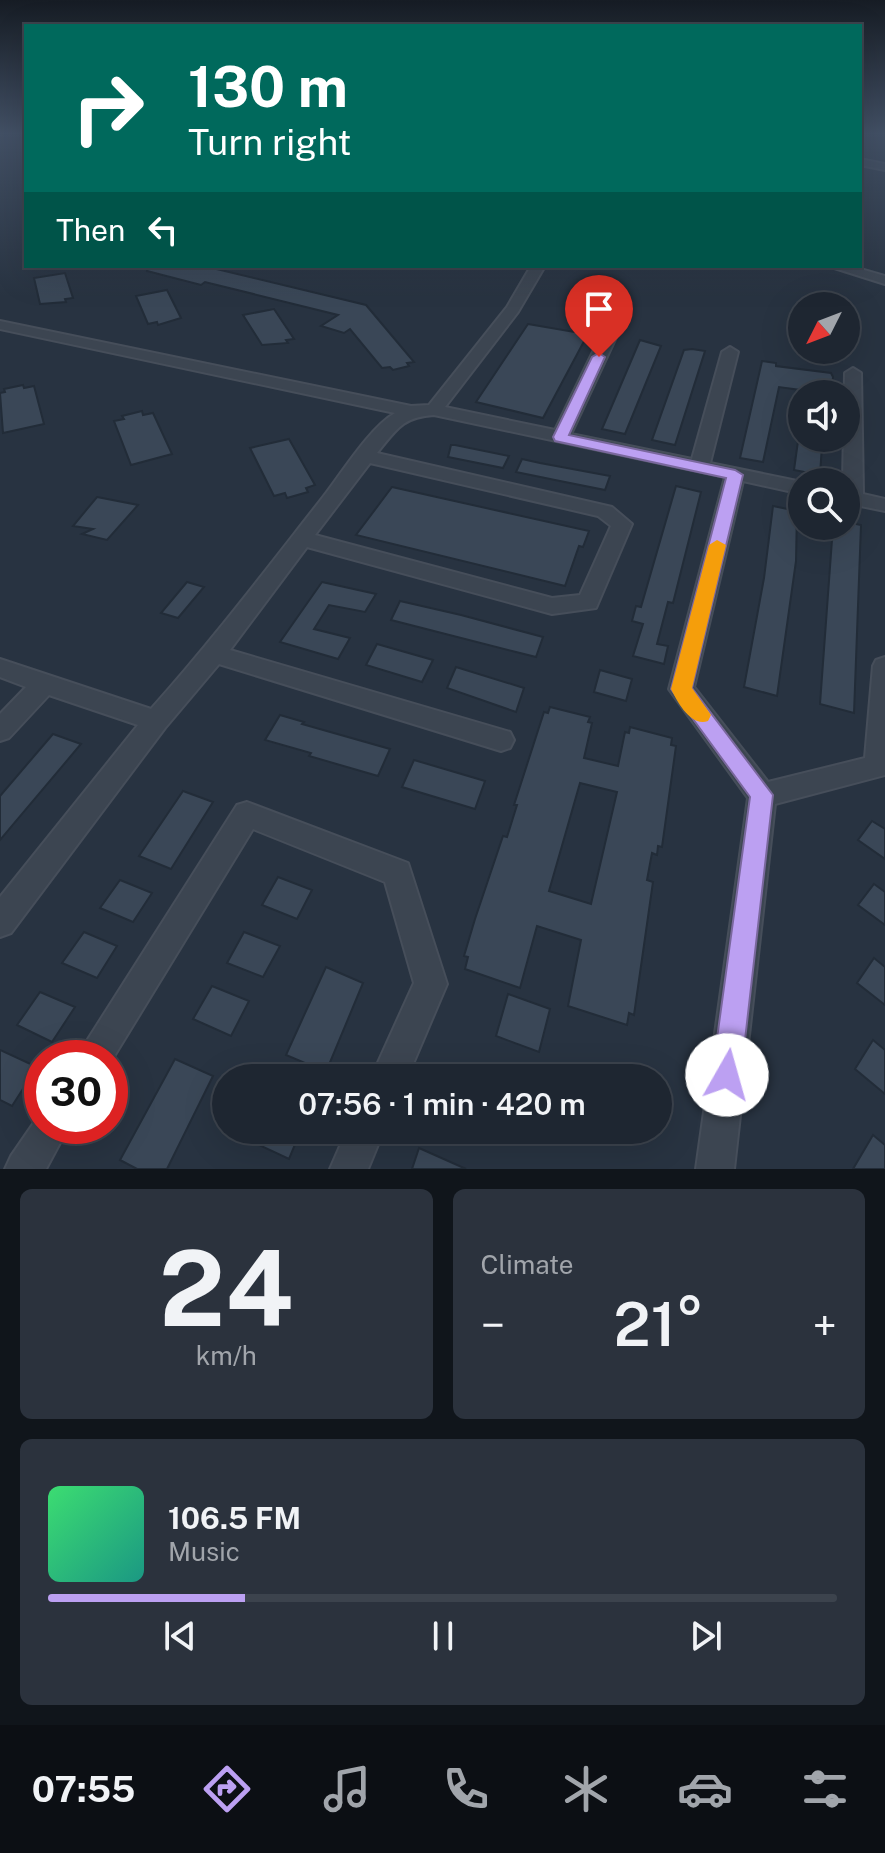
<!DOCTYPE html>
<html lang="en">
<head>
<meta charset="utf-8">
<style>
  :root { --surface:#1e2631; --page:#2b323d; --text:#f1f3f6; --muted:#a1a5ab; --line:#3c434d; --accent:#bca0f2 }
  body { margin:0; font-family:"Public Sans",sans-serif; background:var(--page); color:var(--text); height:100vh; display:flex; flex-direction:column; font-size:30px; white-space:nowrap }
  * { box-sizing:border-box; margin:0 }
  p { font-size:26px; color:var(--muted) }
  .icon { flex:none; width:44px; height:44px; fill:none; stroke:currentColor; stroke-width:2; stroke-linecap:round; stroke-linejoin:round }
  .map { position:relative; height:1169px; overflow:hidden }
  .side { display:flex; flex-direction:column; gap:20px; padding:20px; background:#10151b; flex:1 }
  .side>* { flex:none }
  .banner { position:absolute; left:24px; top:24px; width:838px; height:244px; border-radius:0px; box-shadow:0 8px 32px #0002,0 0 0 2px var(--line); background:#00695c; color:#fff; overflow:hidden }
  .needle { width:52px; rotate:228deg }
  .controls { position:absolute; left:788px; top:292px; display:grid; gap:16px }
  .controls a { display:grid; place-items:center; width:72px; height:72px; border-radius:50%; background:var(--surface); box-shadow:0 8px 32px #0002,0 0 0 2px var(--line); font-size:40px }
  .speed { position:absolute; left:24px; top:1040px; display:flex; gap:16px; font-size:40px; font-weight:700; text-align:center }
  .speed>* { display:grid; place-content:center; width:104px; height:104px; border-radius:50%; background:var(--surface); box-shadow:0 8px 32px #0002,0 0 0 2px var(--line); line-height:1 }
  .speed .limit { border:12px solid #d22; background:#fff; color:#111 }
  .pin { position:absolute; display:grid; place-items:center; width:68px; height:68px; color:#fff; margin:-82px -34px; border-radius:50% 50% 50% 0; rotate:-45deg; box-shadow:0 0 8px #0007 }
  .pin .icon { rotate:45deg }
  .me { position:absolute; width:88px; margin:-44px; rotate:7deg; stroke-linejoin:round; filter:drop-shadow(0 0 6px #0008) }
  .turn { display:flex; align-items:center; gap:28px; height:168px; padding:0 32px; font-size:36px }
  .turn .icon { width:104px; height:104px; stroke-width:2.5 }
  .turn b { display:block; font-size:56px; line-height:68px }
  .then { display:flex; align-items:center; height:76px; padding:0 32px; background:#0003; gap:16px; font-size:30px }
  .big { font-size:60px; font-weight:600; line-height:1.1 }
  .side .tile { flex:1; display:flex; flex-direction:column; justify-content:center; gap:12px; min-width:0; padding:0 28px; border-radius:12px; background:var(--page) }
  .side .dial { align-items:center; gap:0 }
  .dial b { font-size:104px; line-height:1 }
  .song { display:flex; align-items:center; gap:24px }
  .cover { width:96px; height:96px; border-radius:12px; background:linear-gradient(135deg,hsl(140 70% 55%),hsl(170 70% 35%)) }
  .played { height:8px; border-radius:4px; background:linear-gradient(90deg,var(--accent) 25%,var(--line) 25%) }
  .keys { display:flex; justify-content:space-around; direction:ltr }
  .heat { display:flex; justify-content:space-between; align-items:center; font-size:44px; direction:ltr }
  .side .tiles { flex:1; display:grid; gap:20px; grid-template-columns:1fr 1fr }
  .tile:last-child { grid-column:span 2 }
  .trip { position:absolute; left:212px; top:1064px; width:460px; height:80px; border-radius:40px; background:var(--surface); box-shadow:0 8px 32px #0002,0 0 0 2px var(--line); font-weight:600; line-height:80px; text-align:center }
  .menu { display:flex; height:128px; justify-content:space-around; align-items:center; background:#0c0f14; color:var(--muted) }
  .menu .icon { width:56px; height:56px }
  .menu .active { color:var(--accent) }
  .menu b { font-size:36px; color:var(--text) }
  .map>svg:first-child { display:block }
  .building { fill:#3a4757; stroke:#222c38; stroke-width:2; fill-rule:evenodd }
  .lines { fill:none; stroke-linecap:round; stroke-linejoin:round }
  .minor-casing { stroke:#464e5a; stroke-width:4 }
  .minor { fill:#3c4551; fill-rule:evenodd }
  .route { fill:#bca0f2; stroke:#7a689d; stroke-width:2 }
  .slow { fill:#f59e0b }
</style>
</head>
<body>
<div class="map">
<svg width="885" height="1169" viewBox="0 0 885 1169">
  <rect width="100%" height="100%" fill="#283341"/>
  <g class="building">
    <polygon points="148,266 204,266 366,305 414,362 407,363 409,366 393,370 390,367 382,368 350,329 344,333 321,326 338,315 205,282 201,285 147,271"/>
    <polygon points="65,273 73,298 65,299 66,302 40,304 34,278"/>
    <polygon points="167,290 181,318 158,325 157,322 148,324 136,296"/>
    <polygon points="274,309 294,339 286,340 288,343 262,345 243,315"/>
    <polygon points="528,324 574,332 576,329 589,332 543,418 476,402"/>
    <polygon points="640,340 661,346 625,434 602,429"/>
    <polygon points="692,349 705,351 675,445 652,440 684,350"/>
    <polygon points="762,361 776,363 776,366 831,373 833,377 831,394 779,387 763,462 740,458"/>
    <polygon points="23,385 24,388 34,386 44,424 3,433 0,393 5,392 4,389"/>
    <polygon points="142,411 143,415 153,413 172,454 131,465 114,421 124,419 122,416"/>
    <polygon points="289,439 315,485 306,488 308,492 287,498 285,493 274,496 250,448"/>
    <polygon points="798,441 822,445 820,475 794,470"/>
    <polygon points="451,445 455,445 509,456 503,468 448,457"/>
    <polygon points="522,459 540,463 610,476 605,490 555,480 516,472"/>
    <polygon points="676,486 701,492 673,603 668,602 657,644 668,646 664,664 633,656 643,624 632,621 636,606 641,607"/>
    <polygon points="392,487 441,498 589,531 583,547 579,546 565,586 356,535"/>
    <polygon points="97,497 138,505 107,540 82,534 93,529 73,526"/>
    <polygon points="773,506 797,511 796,561 777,696 744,687 764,578"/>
    <polygon points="846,522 861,525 854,713 820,704 833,526 846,526"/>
    <polygon points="187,582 204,587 178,618 161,613"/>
    <polygon points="322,582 376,594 365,612 329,605 314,629 350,638 338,659 280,642"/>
    <polygon points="400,601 461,615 543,637 536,657 516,652 391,620"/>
    <polygon points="377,644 433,660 422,682 366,665"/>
    <polygon points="456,667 524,688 516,712 447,688"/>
    <polygon points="600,670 632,679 626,701 594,692"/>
    <path d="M550,707L590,717L588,722L592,723L584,758L618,766L625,732L629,733L630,727L672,738L671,745L676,746L662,847L658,846L657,855L652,853L647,880L653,882L634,1015L629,1013L627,1025L568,1006L581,940L537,926L520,988L465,969L468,957L464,956L475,919L503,836L507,837L517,805H514L544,712L548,713ZM580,783L617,792L591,904L549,891Z"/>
    <polygon points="280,715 304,722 302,724 390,749 378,776 309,756 311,753 265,740"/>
    <polygon points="53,734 81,744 0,840 0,796"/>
    <polygon points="414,760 485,781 475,809 402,787"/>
    <polygon points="183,791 213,802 171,869 139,856"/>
    <polygon points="872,821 885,829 885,859 858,840"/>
    <polygon points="278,877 312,890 297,919 262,905"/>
    <polygon points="120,880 152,893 133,922 100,908"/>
    <polygon points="874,884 885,892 885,925 858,905"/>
    <polygon points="84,932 117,946 97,978 62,963"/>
    <polygon points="244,932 280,946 263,977 227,963"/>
    <polygon points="874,958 885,967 885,1005 857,983"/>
    <polygon points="326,967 363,983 326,1072 286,1055"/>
    <polygon points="212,986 249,1001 231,1036 193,1019"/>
    <polygon points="40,992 75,1007 52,1042 17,1025"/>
    <polygon points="508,994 550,1009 539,1052 496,1036"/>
    <polygon points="873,1040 885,1050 885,1094 855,1069"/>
    <polygon points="0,1050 37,1067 12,1106 0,1100"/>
    <polygon points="175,1059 213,1076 167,1169 137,1169 120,1160"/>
    <polygon points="227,1130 301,1130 289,1159"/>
    <polygon points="873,1135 885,1145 885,1169 853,1169"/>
    <polygon points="419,1148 466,1169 412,1169"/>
  </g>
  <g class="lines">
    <g class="minor-casing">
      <g id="minor">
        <polygon points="860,159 885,164 885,170 860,165"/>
        <path d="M531,266H545L518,312L445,407L555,430L603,331L611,326L619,331L571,434L692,459L722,352L730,347L738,352L710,463L802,482V494L743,481L694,687L768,782L865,758L873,666L876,660L885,657V775L775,804L734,1169H696L748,798L669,689L725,477L434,415C402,417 396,430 377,453L612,507L632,524L596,608L552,614L307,547L230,650L510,732L514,740L510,748L501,751L219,664L165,728L11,933L0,937V897L138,725L49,695L9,738L0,741V714L26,687L0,677V659L151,709C211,642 265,571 320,501C340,476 369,428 395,413L0,329V321L411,406L429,405L507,307ZM370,463L598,516L611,526L580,595L552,598L315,535Z"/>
        <polygon points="828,266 850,266 885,276 885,284"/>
        <polygon points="853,368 861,373 863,494 885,499 885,511 846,503 846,482 843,482 845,373"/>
        <polygon points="247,802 408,863 447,984 407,1078 371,1078 414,983 385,882 253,829 110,1063 110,1058 76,1058 237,805"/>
        <polygon points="42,1111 42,1126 69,1126 46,1169 5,1169 11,1156"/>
        <polygon points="347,1130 384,1130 368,1169 330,1169"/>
      </g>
    </g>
    <use href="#minor" class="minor"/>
  </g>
  <linearGradient id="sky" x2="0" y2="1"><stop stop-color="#161c24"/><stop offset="0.45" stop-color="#425065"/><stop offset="1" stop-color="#425065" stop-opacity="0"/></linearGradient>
  <rect width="885" height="296" fill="url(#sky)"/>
  <polygon class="route" points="599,353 605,357 569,435 735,470 743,475 692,688 773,795 741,1075 737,1086 727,1090 716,1086 712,1075 750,797 671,689 726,478 555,441 553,437 592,357"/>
  <path class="slow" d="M717,540L726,545L692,688L711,715L708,721C691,727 678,703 671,689L709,545Z"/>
</svg>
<div class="controls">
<a><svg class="needle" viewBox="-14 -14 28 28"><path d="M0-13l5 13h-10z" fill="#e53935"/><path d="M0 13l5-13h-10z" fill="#a1a5ab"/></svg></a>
<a><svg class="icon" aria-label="sound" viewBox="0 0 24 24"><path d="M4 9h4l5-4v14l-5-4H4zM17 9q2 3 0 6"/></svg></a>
<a><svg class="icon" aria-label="search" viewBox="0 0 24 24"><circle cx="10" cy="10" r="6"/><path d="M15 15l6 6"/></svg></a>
</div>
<div class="speed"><div class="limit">30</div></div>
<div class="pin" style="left:599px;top:357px;background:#d93025"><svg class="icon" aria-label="arrive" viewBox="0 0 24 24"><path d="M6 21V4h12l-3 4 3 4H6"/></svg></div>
<svg class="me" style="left:727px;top:1075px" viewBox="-20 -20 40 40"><circle r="19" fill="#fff"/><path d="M0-13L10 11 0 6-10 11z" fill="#bca0f2"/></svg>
<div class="trip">07:56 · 1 min · 420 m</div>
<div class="banner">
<div class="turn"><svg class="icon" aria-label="right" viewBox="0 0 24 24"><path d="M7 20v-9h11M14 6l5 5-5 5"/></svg><div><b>130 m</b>Turn right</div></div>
<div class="then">Then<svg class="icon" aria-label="left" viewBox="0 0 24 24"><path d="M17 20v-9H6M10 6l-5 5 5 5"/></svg></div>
</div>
</div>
<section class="side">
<div class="tiles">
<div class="tile dial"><b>24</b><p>km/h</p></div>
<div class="tile"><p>Climate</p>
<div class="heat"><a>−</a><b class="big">21°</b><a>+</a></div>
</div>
<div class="tile">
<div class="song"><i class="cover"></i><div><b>106.5 FM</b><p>Music</p></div></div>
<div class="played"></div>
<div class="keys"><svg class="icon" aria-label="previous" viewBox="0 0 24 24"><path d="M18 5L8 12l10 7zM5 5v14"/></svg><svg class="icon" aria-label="pause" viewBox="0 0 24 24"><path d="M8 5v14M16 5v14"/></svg><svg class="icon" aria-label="next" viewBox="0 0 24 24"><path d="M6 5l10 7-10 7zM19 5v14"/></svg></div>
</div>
</div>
</section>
<nav class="menu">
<b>07:55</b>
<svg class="icon active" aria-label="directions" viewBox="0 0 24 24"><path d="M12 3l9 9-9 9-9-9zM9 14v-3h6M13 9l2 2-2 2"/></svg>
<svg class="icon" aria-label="music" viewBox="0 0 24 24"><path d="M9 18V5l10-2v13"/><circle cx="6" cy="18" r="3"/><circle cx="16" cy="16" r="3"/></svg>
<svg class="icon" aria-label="phone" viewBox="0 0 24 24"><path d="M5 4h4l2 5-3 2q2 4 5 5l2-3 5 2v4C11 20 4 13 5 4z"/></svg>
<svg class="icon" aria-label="climate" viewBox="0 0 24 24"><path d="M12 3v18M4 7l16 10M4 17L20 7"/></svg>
<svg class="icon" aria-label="car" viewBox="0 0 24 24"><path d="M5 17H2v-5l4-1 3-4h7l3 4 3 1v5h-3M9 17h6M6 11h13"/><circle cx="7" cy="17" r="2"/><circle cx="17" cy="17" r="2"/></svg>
<svg class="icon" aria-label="filters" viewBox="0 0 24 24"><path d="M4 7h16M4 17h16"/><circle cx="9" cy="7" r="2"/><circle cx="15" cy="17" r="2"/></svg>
</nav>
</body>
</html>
